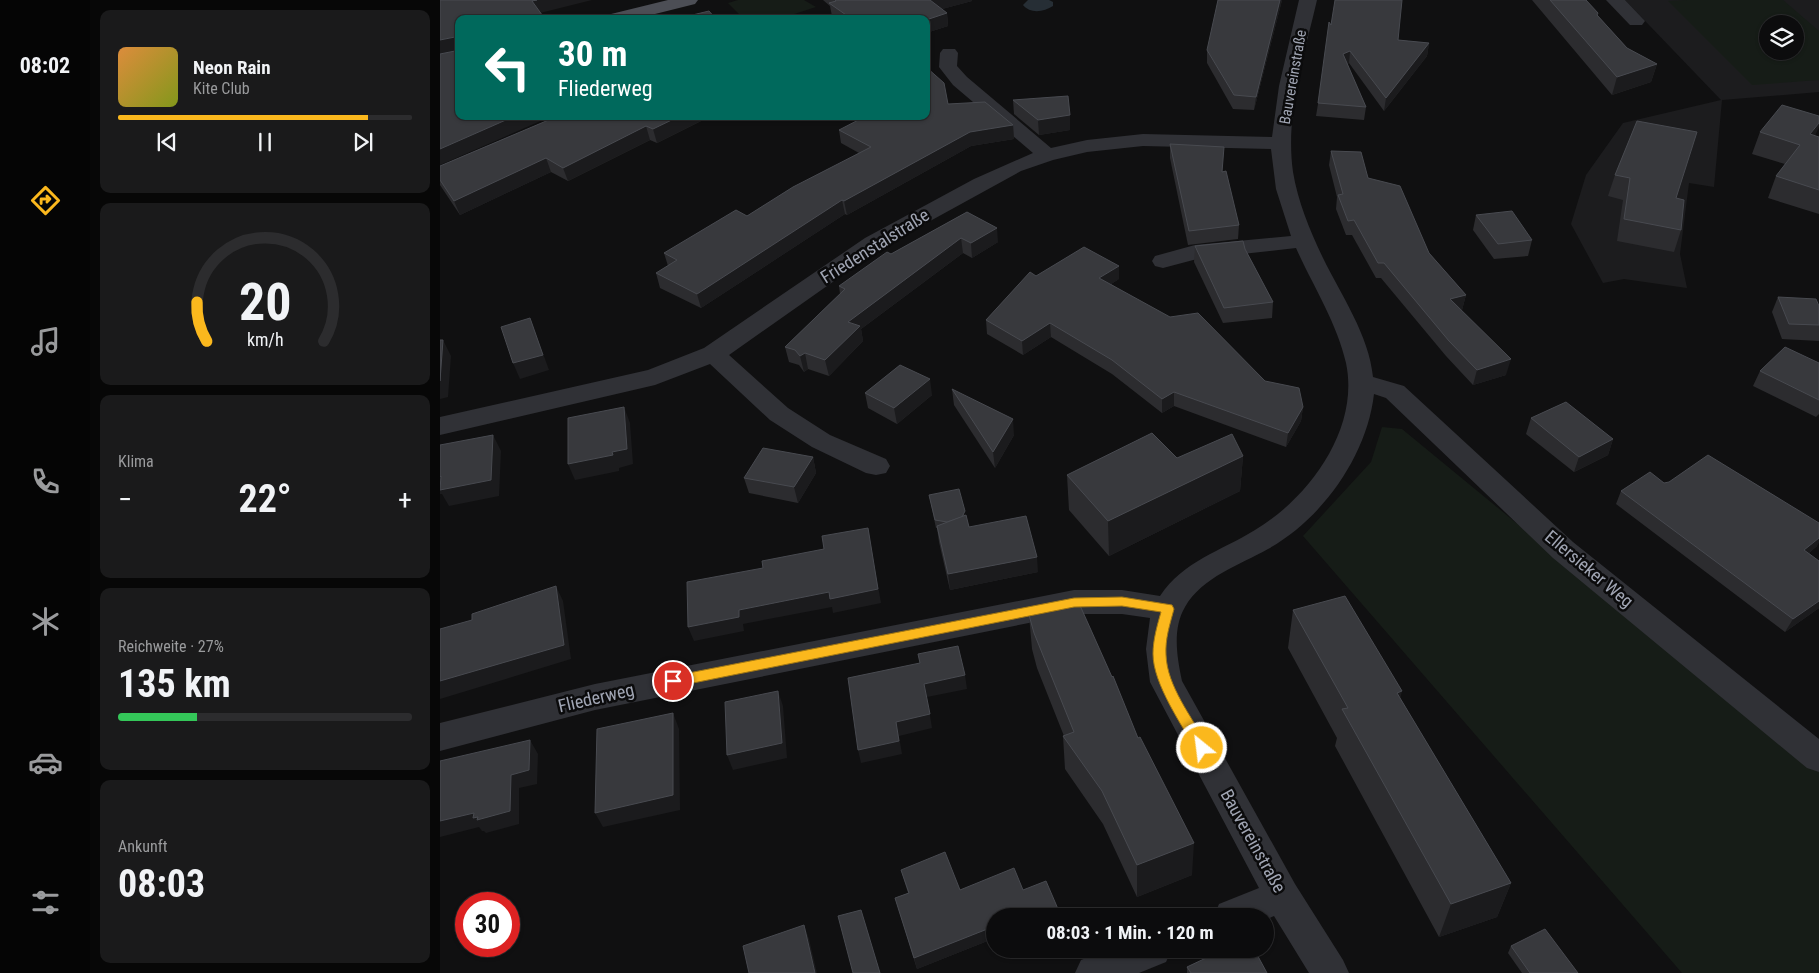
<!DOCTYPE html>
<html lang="de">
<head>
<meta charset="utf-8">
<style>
  :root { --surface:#0c0c0d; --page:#1a1a1b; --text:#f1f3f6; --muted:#9a9b9d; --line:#2c2c2e; --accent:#fbb81d }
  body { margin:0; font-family:"Roboto Condensed",sans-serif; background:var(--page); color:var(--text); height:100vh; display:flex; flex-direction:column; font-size:19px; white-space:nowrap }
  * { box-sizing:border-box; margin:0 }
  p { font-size:16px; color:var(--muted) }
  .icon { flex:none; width:28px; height:28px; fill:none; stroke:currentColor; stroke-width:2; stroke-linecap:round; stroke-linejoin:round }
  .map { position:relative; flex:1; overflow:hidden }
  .panel { display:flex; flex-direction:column; gap:10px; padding:10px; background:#070707; width:350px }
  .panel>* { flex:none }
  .guide { position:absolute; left:15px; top:15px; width:475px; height:105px; border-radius:10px; box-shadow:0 1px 4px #0004,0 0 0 1px var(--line); background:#00695c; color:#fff; overflow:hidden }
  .buttons { position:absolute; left:1319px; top:15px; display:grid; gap:10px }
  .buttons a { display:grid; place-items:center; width:45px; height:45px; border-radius:50%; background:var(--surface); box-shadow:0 1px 4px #0004,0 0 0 1px var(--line); font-size:25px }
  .speed { position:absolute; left:15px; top:892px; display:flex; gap:10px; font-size:25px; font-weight:700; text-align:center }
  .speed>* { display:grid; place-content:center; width:65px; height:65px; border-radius:50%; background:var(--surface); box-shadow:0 1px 4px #0004,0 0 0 1px var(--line); line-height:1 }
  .speed .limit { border:8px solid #d22; background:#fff; color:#111 }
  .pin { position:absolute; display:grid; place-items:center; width:42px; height:42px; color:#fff; margin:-21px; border:2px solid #fff; border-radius:50%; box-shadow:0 1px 5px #0007 }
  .me { position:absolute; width:55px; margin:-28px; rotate:331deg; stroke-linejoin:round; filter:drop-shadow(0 0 4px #0008) }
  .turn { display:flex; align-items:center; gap:18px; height:105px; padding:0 20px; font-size:22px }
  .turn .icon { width:65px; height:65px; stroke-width:2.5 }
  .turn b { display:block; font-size:35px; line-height:42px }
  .big { font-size:38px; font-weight:700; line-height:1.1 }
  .panel .card { flex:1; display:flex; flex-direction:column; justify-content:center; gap:8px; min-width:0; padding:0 18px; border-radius:10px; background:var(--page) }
  .panel .dial { align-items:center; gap:0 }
  .dial svg { height:130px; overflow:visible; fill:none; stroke:var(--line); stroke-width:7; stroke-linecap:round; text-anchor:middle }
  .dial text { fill:var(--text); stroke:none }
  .song { display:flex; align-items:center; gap:15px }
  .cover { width:60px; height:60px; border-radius:8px; background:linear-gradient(135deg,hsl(30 70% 55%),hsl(70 70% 35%)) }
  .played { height:5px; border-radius:2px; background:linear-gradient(90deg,var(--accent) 85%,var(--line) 85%) }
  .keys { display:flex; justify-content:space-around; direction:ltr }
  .heat { display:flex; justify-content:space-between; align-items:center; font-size:28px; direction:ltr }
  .charge { height:8px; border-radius:4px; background:linear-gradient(90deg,#34c759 27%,var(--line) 0) }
  .trip { position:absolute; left:546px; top:908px; width:288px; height:50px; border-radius:25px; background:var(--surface); box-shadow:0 1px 4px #0004,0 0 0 1px var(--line); font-weight:700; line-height:50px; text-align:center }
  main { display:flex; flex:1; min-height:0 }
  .dock { display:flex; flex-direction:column; width:90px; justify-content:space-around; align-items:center; background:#050505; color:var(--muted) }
  .dock .icon { width:35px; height:35px }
  .dock .current { color:var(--accent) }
  .dock b { font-size:22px; color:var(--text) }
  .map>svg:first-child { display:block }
  .built { fill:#1c1c1e; fill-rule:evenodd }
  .green { fill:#161c17; fill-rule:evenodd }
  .water { fill:#262e35 }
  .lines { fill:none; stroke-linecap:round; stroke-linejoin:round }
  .minor { fill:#303136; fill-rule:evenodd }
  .major { fill:#4c4e55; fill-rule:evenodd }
  .wall { fill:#2c2c2f }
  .shaded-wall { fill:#1b1b1d }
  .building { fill:#38393d; stroke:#484a50 }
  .route { fill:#fbb81d; stroke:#a37813 }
  .labels { text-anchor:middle; stroke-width:5; stroke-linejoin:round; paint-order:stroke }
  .far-street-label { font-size:15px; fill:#a0a5b3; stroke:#0b0b0c }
  .street-label { font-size:18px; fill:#a0a5b3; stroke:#0b0b0c }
</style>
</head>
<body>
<main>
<nav class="dock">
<b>08:02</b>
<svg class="icon current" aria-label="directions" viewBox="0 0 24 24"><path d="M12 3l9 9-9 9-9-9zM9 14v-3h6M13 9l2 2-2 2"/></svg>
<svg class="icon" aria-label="music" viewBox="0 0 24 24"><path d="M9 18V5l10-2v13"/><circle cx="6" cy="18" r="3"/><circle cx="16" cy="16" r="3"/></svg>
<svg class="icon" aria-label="phone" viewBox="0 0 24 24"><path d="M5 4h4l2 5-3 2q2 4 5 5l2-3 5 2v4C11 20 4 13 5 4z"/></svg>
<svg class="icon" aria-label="climate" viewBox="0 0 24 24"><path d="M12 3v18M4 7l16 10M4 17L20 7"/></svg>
<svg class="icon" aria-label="car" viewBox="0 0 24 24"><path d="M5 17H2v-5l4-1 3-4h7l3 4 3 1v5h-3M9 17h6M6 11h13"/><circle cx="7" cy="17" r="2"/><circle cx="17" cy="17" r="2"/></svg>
<svg class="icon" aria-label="filters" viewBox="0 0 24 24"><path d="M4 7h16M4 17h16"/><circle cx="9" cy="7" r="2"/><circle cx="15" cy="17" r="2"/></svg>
</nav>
<section class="panel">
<div class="card">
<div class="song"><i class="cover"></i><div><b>Neon Rain</b><p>Kite Club</p></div></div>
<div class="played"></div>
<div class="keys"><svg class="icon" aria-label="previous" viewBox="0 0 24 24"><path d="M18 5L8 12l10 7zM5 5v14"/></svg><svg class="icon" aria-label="pause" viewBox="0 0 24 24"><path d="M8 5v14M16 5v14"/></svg><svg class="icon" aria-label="next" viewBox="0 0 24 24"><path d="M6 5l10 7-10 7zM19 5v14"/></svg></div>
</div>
<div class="card dial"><svg viewBox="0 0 100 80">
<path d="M14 69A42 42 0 1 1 86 69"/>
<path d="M14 69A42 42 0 0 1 8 45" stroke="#fbb81d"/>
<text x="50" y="56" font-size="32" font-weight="700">20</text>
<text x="50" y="72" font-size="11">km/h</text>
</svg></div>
<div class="card"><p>Klima</p>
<div class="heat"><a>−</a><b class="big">22°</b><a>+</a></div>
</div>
<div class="card"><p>Reichweite · 27%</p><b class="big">135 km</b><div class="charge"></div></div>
<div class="card"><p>Ankunft</p><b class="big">08:03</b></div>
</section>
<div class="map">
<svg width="1379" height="973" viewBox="0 0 1379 973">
  <rect width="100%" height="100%" fill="#101011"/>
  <path class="built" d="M1185,0H1379V92L1282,100L1274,187L1249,183L1240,254L1247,288L1184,279L1163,283L1131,224L1146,175L1183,123L1281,100ZM1328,24H1355V51H1328Z"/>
  <g class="green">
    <polygon points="298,0 364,0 376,7 339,19 304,19 288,3"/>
    <path d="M1247,0H1343L1379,31V80L1312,85L1228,1ZM1328,24H1355V51H1328Z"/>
    <polygon points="942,427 962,429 1379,772 1379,973 1242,973 863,536 931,462"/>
  </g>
  <path class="water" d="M588,0H609L613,2V6C604,12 590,14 583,5Z"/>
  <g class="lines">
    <g class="minor">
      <path d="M859,0H877C864,56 845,116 853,172C858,202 870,231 883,258C901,295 929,335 933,377L964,386L1133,542L1379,739V772L1367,768L1113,558L946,398L934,394C927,456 882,519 828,549C800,565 762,577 745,607C732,629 737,657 742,681L855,884L903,960L909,973H869L834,916L825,920V916H774L779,904L819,888L710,682L706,649L710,618L682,614H634L155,710L0,751V723L155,684L634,590H682L720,596C743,561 781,551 815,530C869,498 920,429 906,363C897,323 873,286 856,248L757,259L723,268L715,266L712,261L715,256L755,245L851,236L836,189L831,149L703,146L647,152L613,160L581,171L441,248L289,355L348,408L390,435L446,459L450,466L446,473L436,475L426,473L372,447L330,420L270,364L215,385L0,435V417L208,370L264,348L425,238L534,179L593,153L513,85L499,67L500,53L503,49H515L518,53L517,66L527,77L611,148L647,140L703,134L832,137L839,86Z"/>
      <polygon points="1166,0 1185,0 1205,21 1202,25 1190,25"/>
      <polygon points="669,949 732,949 726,962 699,973 635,973 641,960"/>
    </g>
    <polygon class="major" points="228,0 258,0 255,4 195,19 164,19 167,15"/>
  </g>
  <g class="wall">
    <polygon points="383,0 531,0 532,1 502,9 507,13 508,26 486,33 486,19 395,19 392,16 390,6"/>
    <polygon points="842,0 814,110 793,109 767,63 767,50"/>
    <polygon points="1092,0 1146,0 1158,16 1187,48 1217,64 1211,82 1172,95"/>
    <polygon points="891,25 958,40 989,43 987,56 944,111 909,63 907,64 926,107 924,120 876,116"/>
    <polygon points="573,100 630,130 599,135 574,114"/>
    <polygon points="508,104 573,125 574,139 531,146 407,215 405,214 261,308 220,288 216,273 228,266 224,253 307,216 419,153 401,143 399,130"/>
    <polygon points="118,116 267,116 263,118 263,120 217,143 210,140 128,181 111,172 20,215 0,185 0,166"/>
    <polygon points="1197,121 1236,198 1241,230 1234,252 1177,241 1183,200 1168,196 1175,175"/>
    <polygon points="1320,132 1375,136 1379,137 1379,214 1328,198 1336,176 1345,164 1312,154"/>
    <polygon points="730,144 782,172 799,225 798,239 748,245 730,158"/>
    <polygon points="891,151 928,178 989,253 1026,295 1022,310 1021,311 1066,375 1033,385 1006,356 941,278 936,278 912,235 906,235 896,209 897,197 889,165"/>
    <polygon points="527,212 558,242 532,258 523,253 421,329 423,341 389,376 368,369 364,372 359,365 349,362 345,347 400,294 399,286 451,254"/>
    <polygon points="1036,215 1092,240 1088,256 1054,259 1033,230"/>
    <polygon points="755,246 805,249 833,302 832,318 783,323 754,262"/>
    <polygon points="679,279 671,284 863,407 861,421 846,447 734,406 722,413 672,374 611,337 583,355 547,334 546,320"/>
    <polygon points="1338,297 1379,306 1379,341 1342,339 1332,312"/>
    <polygon points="1379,363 1379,414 1376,417 1313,386 1320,371"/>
    <polygon points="512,389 574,435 555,468 514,405"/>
    <polygon points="425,393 492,395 457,424 428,408"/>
    <polygon points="1091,418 1173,439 1168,455 1134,472 1086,434"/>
    <polygon points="803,456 800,491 669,556 629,510 627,475 737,458"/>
    <polygon points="373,457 376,473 358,503 309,493 304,478"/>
    <polygon points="1224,483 1377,546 1369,553 1379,561 1379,608 1345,632 1176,504 1181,491"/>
    <polygon points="489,495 525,515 529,527 598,572 510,590 499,542 497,528 496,528"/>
    <polygon points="853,610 960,698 1071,883 1057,917 999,937 895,746 897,738 848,648"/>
    <polygon points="589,615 752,875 697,897 663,824 625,769 623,736 624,736 597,668 592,649"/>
    <polygon points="461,870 520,890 555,916 555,938 477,969 455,898 468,893"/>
    <polygon points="1071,946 1138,973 1082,973 1068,953"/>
    <polygon points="747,967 827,973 747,973"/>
  </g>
  <g class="shaded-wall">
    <polygon points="97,0 152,0 96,14 92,1"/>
    <polygon points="489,0 531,0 532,1 491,12"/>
    <polygon points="840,0 842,0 814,110 816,97"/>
    <polygon points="507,13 508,26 486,33 486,20"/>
    <polygon points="15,37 19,51 0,54 0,40"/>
    <polygon points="989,43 987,56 944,111 946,98"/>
    <polygon points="910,51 909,63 902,67 903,54"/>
    <polygon points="1217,64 1211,82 1172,95 1177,77"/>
    <polygon points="630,115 630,130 599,135 598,120"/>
    <polygon points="75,116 112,116 0,165 0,149"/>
    <polygon points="240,116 267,116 263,118 263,120 217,143 213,129"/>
    <polygon points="1379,123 1379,127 1374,138 1370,134"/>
    <polygon points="573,125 574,139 531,146 407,215 404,201 530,132"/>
    <polygon points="206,126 210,140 128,181 123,168"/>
    <polygon points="106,158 111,172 20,215 14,201"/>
    <polygon points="402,200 405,214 261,308 257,294"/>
    <polygon points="557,228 558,242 532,258 531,243"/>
    <polygon points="521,238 523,253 421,329 423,341 389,376 385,360 408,322"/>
    <polygon points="679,266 679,279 660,291 659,278"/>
    <polygon points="1026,295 1022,310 1006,314 1010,299"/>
    <polygon points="90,318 109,370 80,379 73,363"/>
    <polygon points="610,323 611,337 583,355 582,341"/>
    <polygon points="3,340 11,356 8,397 0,399 0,381"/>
    <polygon points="365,353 368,369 364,372 360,356"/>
    <polygon points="1071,359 1066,375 1033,385 1037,370"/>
    <polygon points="490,379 492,395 457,424 454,408"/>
    <polygon points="734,392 734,406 722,413 722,399"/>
    <polygon points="184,407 190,423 193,464 179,468 179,471 135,480 128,464 172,452"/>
    <polygon points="863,407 861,421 846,447 848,433"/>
    <polygon points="573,419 574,435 555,468 553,452"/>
    <polygon points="53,435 61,451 59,496 9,506 2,494 0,494 0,477"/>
    <polygon points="1173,439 1168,455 1134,472 1139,457"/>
    <polygon points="803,456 800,491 669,556 668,521"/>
    <polygon points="373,457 376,473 358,503 354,487"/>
    <polygon points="428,528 441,603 393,613 392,607 303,624 304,631 254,641 248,627 299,610"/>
    <polygon points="1379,538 1379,543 1377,546 1357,563 1364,550"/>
    <polygon points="597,557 598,572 510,590 508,574"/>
    <polygon points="116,586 123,601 131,659 0,699 0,681"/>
    <polygon points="1379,601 1379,608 1345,632 1353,619"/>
    <polygon points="525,675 527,689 487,697 492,728 459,736 462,754 421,763 418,750 456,722 484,684"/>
    <polygon points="338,691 343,706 347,758 293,770 287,755"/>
    <polygon points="962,691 953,728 957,693"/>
    <polygon points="233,713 239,729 240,810 163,827 155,813"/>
    <polygon points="90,740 98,754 97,784 79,788 79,824 46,833 44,831 42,831 39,827 0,837 0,821 34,813 71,775"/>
    <polygon points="754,843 752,875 697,897 697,865"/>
    <polygon points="1071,883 1057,917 999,937 1011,904"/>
    <polygon points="364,925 369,939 377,973 375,973"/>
    <polygon points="555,926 555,938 477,969 474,958"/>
    <polygon points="562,949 572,949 563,952"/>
  </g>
  <g class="building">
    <polygon points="0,0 97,0 92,1 105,19 19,19 19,116 75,116 0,149 0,54 15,51 15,37 0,40"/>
    <polygon points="395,0 490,0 507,13 486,20 486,19 404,19 409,17 389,3 396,1"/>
    <polygon points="778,0 840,0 816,97 794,95 767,50"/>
    <polygon points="895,0 962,0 958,40 989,43 946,98 910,51 903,54 926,107 878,103 889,22 891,25"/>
    <polygon points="1110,0 1146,0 1158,13 1157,15 1187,48 1217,64 1177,77"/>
    <polygon points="269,11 276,19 236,19"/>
    <polygon points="486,67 504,83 508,104 545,102 573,125 530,132 404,201 402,200 257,294 216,273 237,260 224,253 296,210 307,216 353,187 431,147 399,130 426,116 486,116"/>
    <polygon points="628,96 630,115 598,120 573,100"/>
    <polygon points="1342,105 1379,116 1379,123 1370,134 1379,137 1379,190 1336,176 1360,145 1320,132"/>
    <polygon points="118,116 240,116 213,129 206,126 123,168 106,158 14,201 0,180 0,166"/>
    <polygon points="1197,121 1257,132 1236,198 1244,200 1241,230 1184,219 1190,178 1175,175"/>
    <polygon points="730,144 784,147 782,172 786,171 799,225 749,231"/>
    <polygon points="891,151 921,152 928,178 960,186 989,253 1026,295 1010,299 1071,359 1037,370 1009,341 944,263 938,263 914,220 908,221 898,195 903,194"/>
    <polygon points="1072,211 1092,240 1058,244 1036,215"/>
    <polygon points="527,212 557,228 531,243 521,238 408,322 420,326 385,360 365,353 360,356 355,350 345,347 405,289 399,286 447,252 451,254"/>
    <polygon points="803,241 805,249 833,302 784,308 755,246"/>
    <polygon points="644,247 679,266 659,278 730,317 758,313 825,381 859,388 863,407 848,433 734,392 722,399 672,360 610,323 582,341 546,320 590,272 596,276"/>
    <polygon points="1338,297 1376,299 1379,306 1379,325 1349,324"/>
    <polygon points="90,318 103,355 73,363 61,327"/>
    <polygon points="0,340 3,340 0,381"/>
    <polygon points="1345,347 1379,363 1379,400 1320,371"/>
    <polygon points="460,365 490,379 454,408 425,393"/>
    <polygon points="512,389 573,419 553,452"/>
    <polygon points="1126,402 1173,439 1139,457 1091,418"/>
    <polygon points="184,407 187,449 172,452 173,455 128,464 128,418"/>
    <polygon points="712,433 737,458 792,434 803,456 668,521 627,475"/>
    <polygon points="53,435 51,480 0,490 1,476 0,477 0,445"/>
    <polygon points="323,448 373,457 354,487 304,478"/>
    <polygon points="1268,455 1379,523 1379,538 1364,550 1379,561 1379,601 1353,619 1181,491 1210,472 1224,483 1229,482"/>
    <polygon points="519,489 525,511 522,517 507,522 495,520 489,495"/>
    <polygon points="526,515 529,527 586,516 597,557 508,574 497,526"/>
    <polygon points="428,528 438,589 390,599 389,592 299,610 299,617 248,627 247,582 323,568 322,561 384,549 382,536"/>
    <polygon points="116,586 124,645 0,681 0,629 32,620 32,614"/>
    <polygon points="905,596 962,691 957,693 1071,883 1011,904 902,709 908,708 853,610"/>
    <polygon points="638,601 672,677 673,676 698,738 700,737 754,843 697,865 662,791 623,736 634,732 594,633 589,615"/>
    <polygon points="518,646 525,675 484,684 490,714 456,722 459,741 418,750 408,678 480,663 478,654"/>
    <polygon points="338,691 342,743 287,755 285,702"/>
    <polygon points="233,713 233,795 155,813 157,729"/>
    <polygon points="90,740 89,770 71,775 70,811 37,820 38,817 33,818 34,813 0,821 0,761"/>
    <polygon points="505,852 520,890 574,868 583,890 606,881 621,916 555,916 555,926 474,958 455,898 469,893 461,870"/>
    <polygon points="421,910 440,973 413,973 398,916"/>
    <polygon points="364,925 375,973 309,973 303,946"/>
    <polygon points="1105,929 1138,973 1090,973 1071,946"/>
    <polygon points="785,949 814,949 827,973 751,973 747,967"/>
  </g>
  <path class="route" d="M682,597L732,605L734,609C730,624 725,639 726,655C727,686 752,717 766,743L768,748L766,752H757C742,725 713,684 713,654C713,640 717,626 721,612L682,606L634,607L233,687L227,681L233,676L634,598Z"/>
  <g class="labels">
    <g class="far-street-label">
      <text transform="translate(853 77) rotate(-80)" y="5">Bauvereinstraße</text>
    </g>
    <g class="street-label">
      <text transform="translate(435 246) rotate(-32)" y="6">Friedenstalstraße</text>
      <text transform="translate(1149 569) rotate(40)" y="6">Ellersieker Weg</text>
      <text transform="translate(156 698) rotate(-13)" y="6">Fliederweg</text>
      <text transform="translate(813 841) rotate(61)" y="6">Bauvereinstraße</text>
    </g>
  </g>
</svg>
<div class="buttons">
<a><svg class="icon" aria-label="layers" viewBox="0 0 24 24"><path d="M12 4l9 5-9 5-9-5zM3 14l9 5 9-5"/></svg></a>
</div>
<div class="speed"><div class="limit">30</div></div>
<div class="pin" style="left:233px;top:681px;background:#d93025"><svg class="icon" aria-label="arrive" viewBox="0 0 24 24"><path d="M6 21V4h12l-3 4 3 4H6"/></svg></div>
<svg class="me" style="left:762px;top:748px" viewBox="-20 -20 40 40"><circle r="17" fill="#fbb81d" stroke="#fff" stroke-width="3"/><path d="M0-11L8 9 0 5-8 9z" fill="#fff"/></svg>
<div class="trip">08:03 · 1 Min. · 120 m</div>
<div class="guide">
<div class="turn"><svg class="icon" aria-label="left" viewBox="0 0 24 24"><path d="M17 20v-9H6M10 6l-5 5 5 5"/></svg><div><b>30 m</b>Fliederweg</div></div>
</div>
</div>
</main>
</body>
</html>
